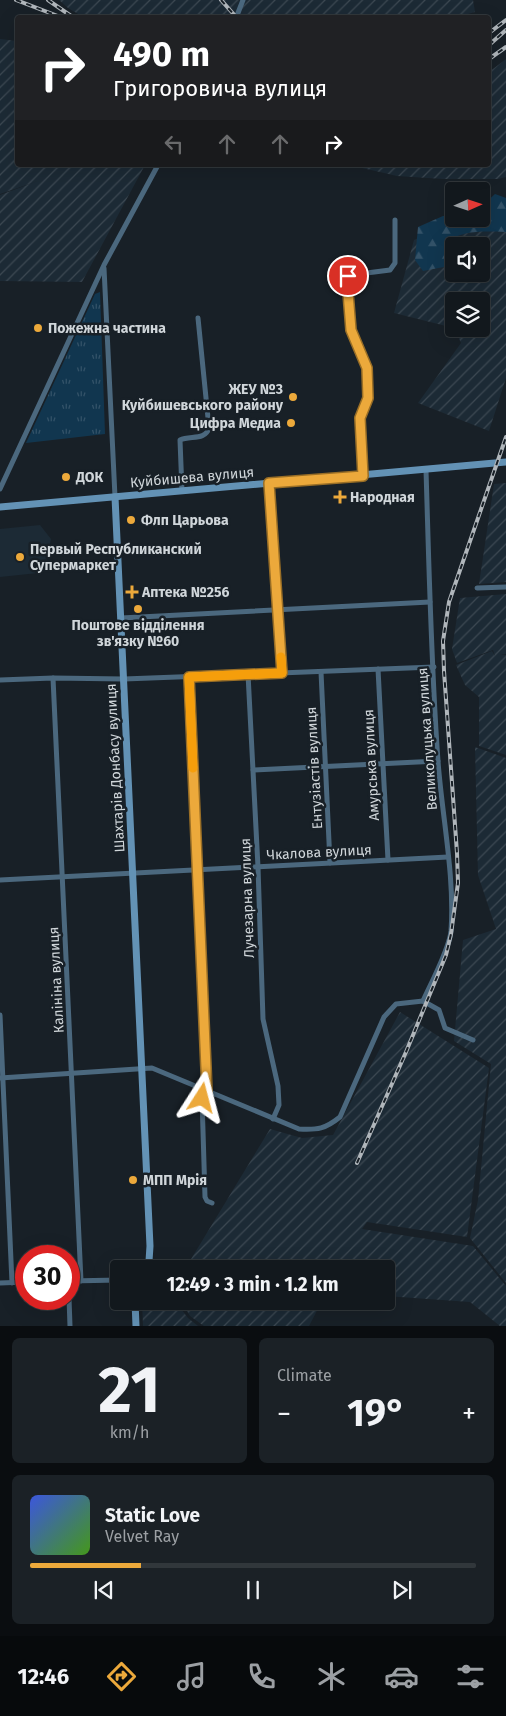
<!DOCTYPE html>
<html lang="en">
<head>
<meta charset="utf-8">
<style>
  :root { --surface:#12181d; --page:#1b2126; --text:#f1f3f6; --muted:#9ca0a4; --line:#31373b; --accent:#eca93b }
  body { margin:0; font-family:"Fira Sans",sans-serif; background:var(--page); color:var(--text); height:100vh; display:flex; flex-direction:column; font-size:19px; white-space:nowrap }
  * { box-sizing:border-box; margin:0 }
  p { font-size:16px; color:var(--muted) }
  .icon { flex:none; width:28px; height:28px; fill:none; stroke:currentColor; stroke-width:2; stroke-linecap:round; stroke-linejoin:round }
  .map { position:relative; height:1326px; overflow:hidden }
  .side { display:flex; flex-direction:column; gap:12px; padding:12px; background:#0a0d10; flex:1 }
  .side>* { flex:none }
  .banner { position:absolute; left:15px; top:15px; width:476px; height:152px; border-radius:5px; box-shadow:0 5px 20px #0002,0 0 0 1px var(--line); background:#202124; color:#fff; overflow:hidden }
  .needle { width:32px; rotate:87deg }
  .tools { position:absolute; left:445px; top:182px; display:grid; gap:10px }
  .tools a { display:grid; place-items:center; width:45px; height:45px; border-radius:5px; background:var(--surface); box-shadow:0 5px 20px #0002,0 0 0 1px var(--line); font-size:25px }
  .speed { position:absolute; left:15px; top:1245px; display:flex; gap:10px; font-size:25px; font-weight:700; text-align:center }
  .speed>* { display:grid; place-content:center; width:65px; height:65px; border-radius:50%; background:var(--surface); box-shadow:0 5px 20px #0002,0 0 0 1px var(--line); line-height:1 }
  .speed .limit { border:8px solid #d22; background:#fff; color:#111 }
  .pin { position:absolute; display:grid; place-items:center; width:42px; height:42px; color:#fff; margin:-21px; border:2px solid #fff; border-radius:50%; box-shadow:0 1px 5px #0007 }
  .me { position:absolute; width:55px; margin:-28px; rotate:9deg; stroke-linejoin:round; filter:drop-shadow(0 0 4px #0008) }
  .turn { display:flex; align-items:center; gap:18px; height:105px; padding:0 15px; font-size:22px }
  .turn .icon { width:65px; height:65px; stroke-width:2.5 }
  .turn b { display:block; font-size:35px; line-height:42px }
  .lanes { display:flex; align-items:center; height:48px; padding:0 15px; background:#0003; justify-content:center; gap:25px; direction:ltr }
  .lanes .off { opacity:.35 }
  .big { font-size:38px; font-weight:700; line-height:1.1 }
  .side .card { flex:1; display:flex; flex-direction:column; justify-content:center; gap:8px; min-width:0; padding:0 18px; border-radius:8px; background:var(--page) }
  .side .dial { align-items:center; gap:0 }
  .dial b { font-size:65px; line-height:1 }
  .song { display:flex; align-items:center; gap:15px }
  .cover { width:60px; height:60px; border-radius:8px; background:linear-gradient(135deg,hsl(230 70% 55%),hsl(100 70% 35%)) }
  .played { height:5px; border-radius:2px; background:linear-gradient(90deg,var(--accent) 25%,var(--line) 25%) }
  .keys { display:flex; justify-content:space-around; direction:ltr }
  .heat { display:flex; justify-content:space-between; align-items:center; font-size:28px; direction:ltr }
  .side .tiles { flex:1; display:grid; gap:12px; grid-template-columns:1fr 1fr }
  .card:last-child { grid-column:span 2 }
  .trip { position:absolute; left:110px; top:1260px; width:285px; height:50px; border-radius:5px; background:var(--surface); box-shadow:0 5px 20px #0002,0 0 0 1px var(--line); font-weight:700; line-height:50px; text-align:center }
  .menu { display:flex; height:80px; justify-content:space-around; align-items:center; background:#070a0c; color:var(--muted) }
  .menu .icon { width:35px; height:35px }
  .menu .current { color:var(--accent) }
  .menu b { font-size:22px; color:var(--text) }
  .map>svg:first-child { display:block }
  .built { fill:#1c2a35 }
  .industrial { fill:url(#industrial-furrows); fill-rule:evenodd }
  .grass { fill:url(#grass-tufts) }
  .forest { fill:url(#forest-firs) }
  .lines { fill:none; stroke-linecap:round; stroke-linejoin:round }
  .street { stroke:#4b687e; stroke-width:5 }
  .secondary { stroke:#6392b5; stroke-width:7 }
  .rail-casing { stroke:#b0b6bb; stroke-width:4 }
  .rail { stroke:#182027; stroke-width:2; stroke-dasharray:5.5; stroke-linecap:butt }
  .route-casing { stroke:#996e26; stroke-width:12 }
  .route { stroke:#eca93b; stroke-width:9 }
  .slow { stroke:#f59e0b; stroke-width:9 }
  .poi-dot { fill:#eca93b; stroke:#182027; stroke-width:2 }
  .labels { text-anchor:middle; stroke-width:5; stroke-linejoin:round; paint-order:stroke }
  .poi-label { font-size:14px; font-weight:bold; fill:#d0d6da; stroke:#182027; text-anchor:start }
  .street-label { font-size:14px; fill:#d0d6da; stroke:#182027 }
</style>
</head>
<body>
<div class="map">
<svg width="506" height="1326" viewBox="0 0 506 1326">
  <defs>
    <pattern id="industrial-furrows" width="10" height="10" patternUnits="userSpaceOnUse" patternTransform="scale(1.25)"><rect width="10" height="10" fill="#1c2a35"/><path d="M-1 1l2-2M0 10L10 0M9 11l2-2" fill="none" stroke="#3c4852"/></pattern>
    <pattern id="grass-tufts" width="24" height="20" patternUnits="userSpaceOnUse" patternTransform="scale(1.25)"><rect width="24" height="20" fill="#11364f"/><path d="M3 7l-1-3M5 7V3M7 7l1-3M15 17l-1-3M17 17v-4M19 17l1-3" fill="none" stroke="#335268"/></pattern>
    <pattern id="forest-firs" width="22" height="20" patternUnits="userSpaceOnUse" patternTransform="scale(1.25)"><rect width="22" height="20" fill="#11364f"/><path d="M5 1l3.5 6h-7zM16 11l3.5 6h-7z" fill="#335268"/></pattern>
  </defs>
  <rect width="100%" height="100%" fill="#182027"/>
  <polygon class="built" points="40,525 51,539 47,559 38,573 0,577 0,529"/>
  <g class="industrial">
    <polygon points="59,0 473,0 475,12 454,18 85,18 68,8"/>
    <polygon points="0,39 17,41 18,165 145,165 82,282 0,281 0,195 38,181 0,194"/>
    <polygon points="506,59 506,177 498,179 443,179 397,176 358,167 358,165 489,165 489,72"/>
    <path d="M506,201V378L489,431L418,403L461,343L455,329H481V301H454V328L394,313L414,240L465,219H481ZM454,246H481V274H454Z"/>
    <polygon points="506,483 506,582 479,584 494,484"/>
    <polygon points="506,594 506,654 500,655 506,655 506,755 479,746 479,697 465,685 456,665 492,651 495,656 493,650 457,663 452,649 460,598"/>
    <polygon points="475,747 506,758 506,1283 470,1238 478,1200 491,1064 454,1041 463,940 496,929 478,875"/>
    <polygon points="400,1012 489,1068 467,1237 367,1222 362,1229 473,1246 506,1286 506,1326 500,1326 470,1302 386,1296 386,1269 342,1269 343,1264 340,1269 185,1269 270,1129 302,1138 333,1135"/>
    <polygon points="142,1301 175,1301 188,1318 198,1326 143,1326"/>
    <polygon points="181,1301 322,1301 309,1326 204,1326 190,1316"/>
  </g>
  <polygon class="grass" points="100,292 105,434 26,443 95,294"/>
  <path class="forest" d="M495,194L506,198V232C482,231 465,230 444,242L445,256H454V265L423,271L415,260L418,227L443,216H454V219H481V207Z"/>
  <g class="lines">
    <g class="street">
      <polyline points="236,18 243,0"/>
      <polyline points="104,268 115,497"/>
      <polyline points="363,476 360,418 368,398 367,368 351,330 347,279 351,275 390,270 395,263 395,220"/>
      <polyline points="269,483 282,673"/>
      <polyline points="0,489 104,265 158,165"/>
      <path d="M182,491L180,440C190,435 205,441 209,428L198,318"/>
      <polyline points="477,588 506,587"/>
      <polyline points="121,618 430,602"/>
      <polyline points="378,669 388,860"/>
      <polyline points="321,672 330,863"/>
      <polyline points="248,674 258,867 263,1019 278,1086 279,1105 273,1119"/>
      <polyline points="189,677 207,1091 202,1098 205,1197 207,1201 212,1203"/>
      <polyline points="53,678 81,1281"/>
      <polyline points="0,680 53,678 124,679 434,667"/>
      <polyline points="253,770 438,761"/>
      <polyline points="0,880 448,857"/>
      <path d="M423,1001C431,983 449,950 451,931C455,877 442,816 438,761C431,664 429,567 426,470"/>
      <polyline points="0,1015 12,1283"/>
      <path d="M0,1078L152,1068L299,1129C318,1130 325,1129 340,1117L384,1017L396,1004L423,1001L439,1010L445,1028L473,1040"/>
      <polyline points="69,1281 119,1280"/>
      <polyline points="0,1283 26,1282"/>
      <polyline points="69,1298 70,1326"/>
    </g>
    <g class="secondary">
      <polyline points="115,497 150,1246 149,1261 147,1269"/>
      <polyline points="0,507 506,462"/>
      <polyline points="135,1301 136,1326"/>
    </g>
    <g class="rail-casing">
      <g id="rail">
        <polyline points="16,0 63,18"/>
        <polyline points="48,0 74,18"/>
        <polyline points="221,0 237,18"/>
        <polyline points="489,33 506,20"/>
        <polyline points="489,45 506,30"/>
        <polyline points="489,59 506,47"/>
        <polyline points="357,1163 406,1052 446,955 451,934 458,883 457,853 444,671 443,641 449,602 506,437"/>
      </g>
    </g>
    <use href="#rail" class="rail"/>
  </g>
  <g class="lines">
    <g class="route-casing">
      <polyline id="route" points="202,1098 207,1091 189,677 282,673 269,483 363,476 360,418 368,398 367,368 351,330 347,280 348,276"/>
    </g>
    <use href="#route" class="route"/>
    <polyline class="slow" points="193,768 189,677 282,673 281,657"/>
  </g>
  <g class="poi-dot">
    <circle cx="38" cy="328" r="5"/>
    <circle cx="293" cy="397" r="5"/>
    <circle cx="291" cy="423" r="5"/>
    <circle cx="66" cy="477" r="5"/>
    <path d="M337.5 489.5h5v5h5v5h-5v5h-5v-5h-5v-5h5z"/>
    <circle cx="131" cy="520" r="5"/>
    <circle cx="20" cy="557" r="5"/>
    <path d="M129.5 584.5h5v5h5v5h-5v5h-5v-5h-5v-5h5z"/>
    <circle cx="138" cy="609" r="5"/>
    <circle cx="133" cy="1180" r="5"/>
  </g>
  <g class="labels">
    <g class="poi-label">
      <text x="48" y="333">Пожежна частина</text>
      <text x="283" y="394" text-anchor="end">ЖЕУ №3<tspan x="283" dy="16">Куйбишевського району</tspan></text>
      <text x="281" y="428" text-anchor="end">Цифра Медиа</text>
      <text x="76" y="482">ДОК</text>
      <text x="350" y="502">Народная</text>
      <text x="141" y="525">Флп Царьова</text>
      <text x="30" y="554">Первый Республиканский<tspan x="30" dy="16">Супермаркет</tspan></text>
      <text x="142" y="597">Аптека №256</text>
      <text x="138" y="630" text-anchor="middle">Поштове відділення<tspan x="138" dy="16">зв'язку №60</tspan></text>
      <text x="143" y="1185">МПП Мрія</text>
    </g>
    <g class="street-label">
      <text transform="translate(192 477) rotate(-5)" y="5">Куйбишева вулиця</text>
      <text transform="translate(427 739) rotate(-94)" y="5">Великолуцька вулиця</text>
      <text transform="translate(371 765) rotate(-93)" y="5">Амурська вулиця</text>
      <text transform="translate(115 768) rotate(-93)" y="5">Шахтарів Донбасу вулиця</text>
      <text transform="translate(314 768) rotate(-93)" y="5">Ентузіастів вулиця</text>
      <text transform="translate(319 852) rotate(-3)" y="5">Чкалова вулиця</text>
      <text transform="translate(247 898) rotate(-92)" y="5">Лучезарна вулиця</text>
      <text transform="translate(56 980) rotate(-93)" y="5">Калініна вулиця</text>
    </g>
  </g>
</svg>
<div class="tools">
<a><svg class="needle" viewBox="-14 -14 28 28"><path d="M0-13l5 13h-10z" fill="#e53935"/><path d="M0 13l5-13h-10z" fill="#9ca0a4"/></svg></a>
<a><svg class="icon" aria-label="sound" viewBox="0 0 24 24"><path d="M4 9h4l5-4v14l-5-4H4zM17 9q2 3 0 6"/></svg></a>
<a><svg class="icon" aria-label="layers" viewBox="0 0 24 24"><path d="M12 4l9 5-9 5-9-5zM3 14l9 5 9-5"/></svg></a>
</div>
<div class="speed"><div class="limit">30</div></div>
<div class="pin" style="left:348px;top:276px;background:#d93025"><svg class="icon" aria-label="arrive" viewBox="0 0 24 24"><path d="M6 21V4h12l-3 4 3 4H6"/></svg></div>
<svg class="me" style="left:202px;top:1098px" viewBox="-20 -20 40 40"><path d="M0-17L14 15 0 8-14 15z" fill="#eca93b" stroke="#fff" stroke-width="4"/></svg>
<div class="trip">12:49 · 3 min · 1.2 km</div>
<div class="banner">
<div class="turn"><svg class="icon" aria-label="right" viewBox="0 0 24 24"><path d="M7 20v-9h11M14 6l5 5-5 5"/></svg><div><b>490 m</b>Григоровича вулиця</div></div>
<div class="lanes"><svg class="icon off" aria-label="left" viewBox="0 0 24 24"><path d="M17 20v-9H6M10 6l-5 5 5 5"/></svg><svg class="icon off" aria-label="ahead" viewBox="0 0 24 24"><path d="M12 20V5M6 11l6-6 6 6"/></svg><svg class="icon off" aria-label="ahead" viewBox="0 0 24 24"><path d="M12 20V5M6 11l6-6 6 6"/></svg><svg class="icon" aria-label="right" viewBox="0 0 24 24"><path d="M7 20v-9h11M14 6l5 5-5 5"/></svg></div>
</div>
</div>
<section class="side">
<div class="tiles">
<div class="card dial"><b>21</b><p>km/h</p></div>
<div class="card"><p>Climate</p>
<div class="heat"><a>−</a><b class="big">19°</b><a>+</a></div>
</div>
<div class="card">
<div class="song"><i class="cover"></i><div><b>Static Love</b><p>Velvet Ray</p></div></div>
<div class="played"></div>
<div class="keys"><svg class="icon" aria-label="previous" viewBox="0 0 24 24"><path d="M18 5L8 12l10 7zM5 5v14"/></svg><svg class="icon" aria-label="pause" viewBox="0 0 24 24"><path d="M8 5v14M16 5v14"/></svg><svg class="icon" aria-label="next" viewBox="0 0 24 24"><path d="M6 5l10 7-10 7zM19 5v14"/></svg></div>
</div>
</div>
</section>
<nav class="menu">
<b>12:46</b>
<svg class="icon current" aria-label="directions" viewBox="0 0 24 24"><path d="M12 3l9 9-9 9-9-9zM9 14v-3h6M13 9l2 2-2 2"/></svg>
<svg class="icon" aria-label="music" viewBox="0 0 24 24"><path d="M9 18V5l10-2v13"/><circle cx="6" cy="18" r="3"/><circle cx="16" cy="16" r="3"/></svg>
<svg class="icon" aria-label="phone" viewBox="0 0 24 24"><path d="M5 4h4l2 5-3 2q2 4 5 5l2-3 5 2v4C11 20 4 13 5 4z"/></svg>
<svg class="icon" aria-label="climate" viewBox="0 0 24 24"><path d="M12 3v18M4 7l16 10M4 17L20 7"/></svg>
<svg class="icon" aria-label="car" viewBox="0 0 24 24"><path d="M5 17H2v-5l4-1 3-4h7l3 4 3 1v5h-3M9 17h6M6 11h13"/><circle cx="7" cy="17" r="2"/><circle cx="17" cy="17" r="2"/></svg>
<svg class="icon" aria-label="filters" viewBox="0 0 24 24"><path d="M4 7h16M4 17h16"/><circle cx="9" cy="7" r="2"/><circle cx="15" cy="17" r="2"/></svg>
</nav>
</body>
</html>
